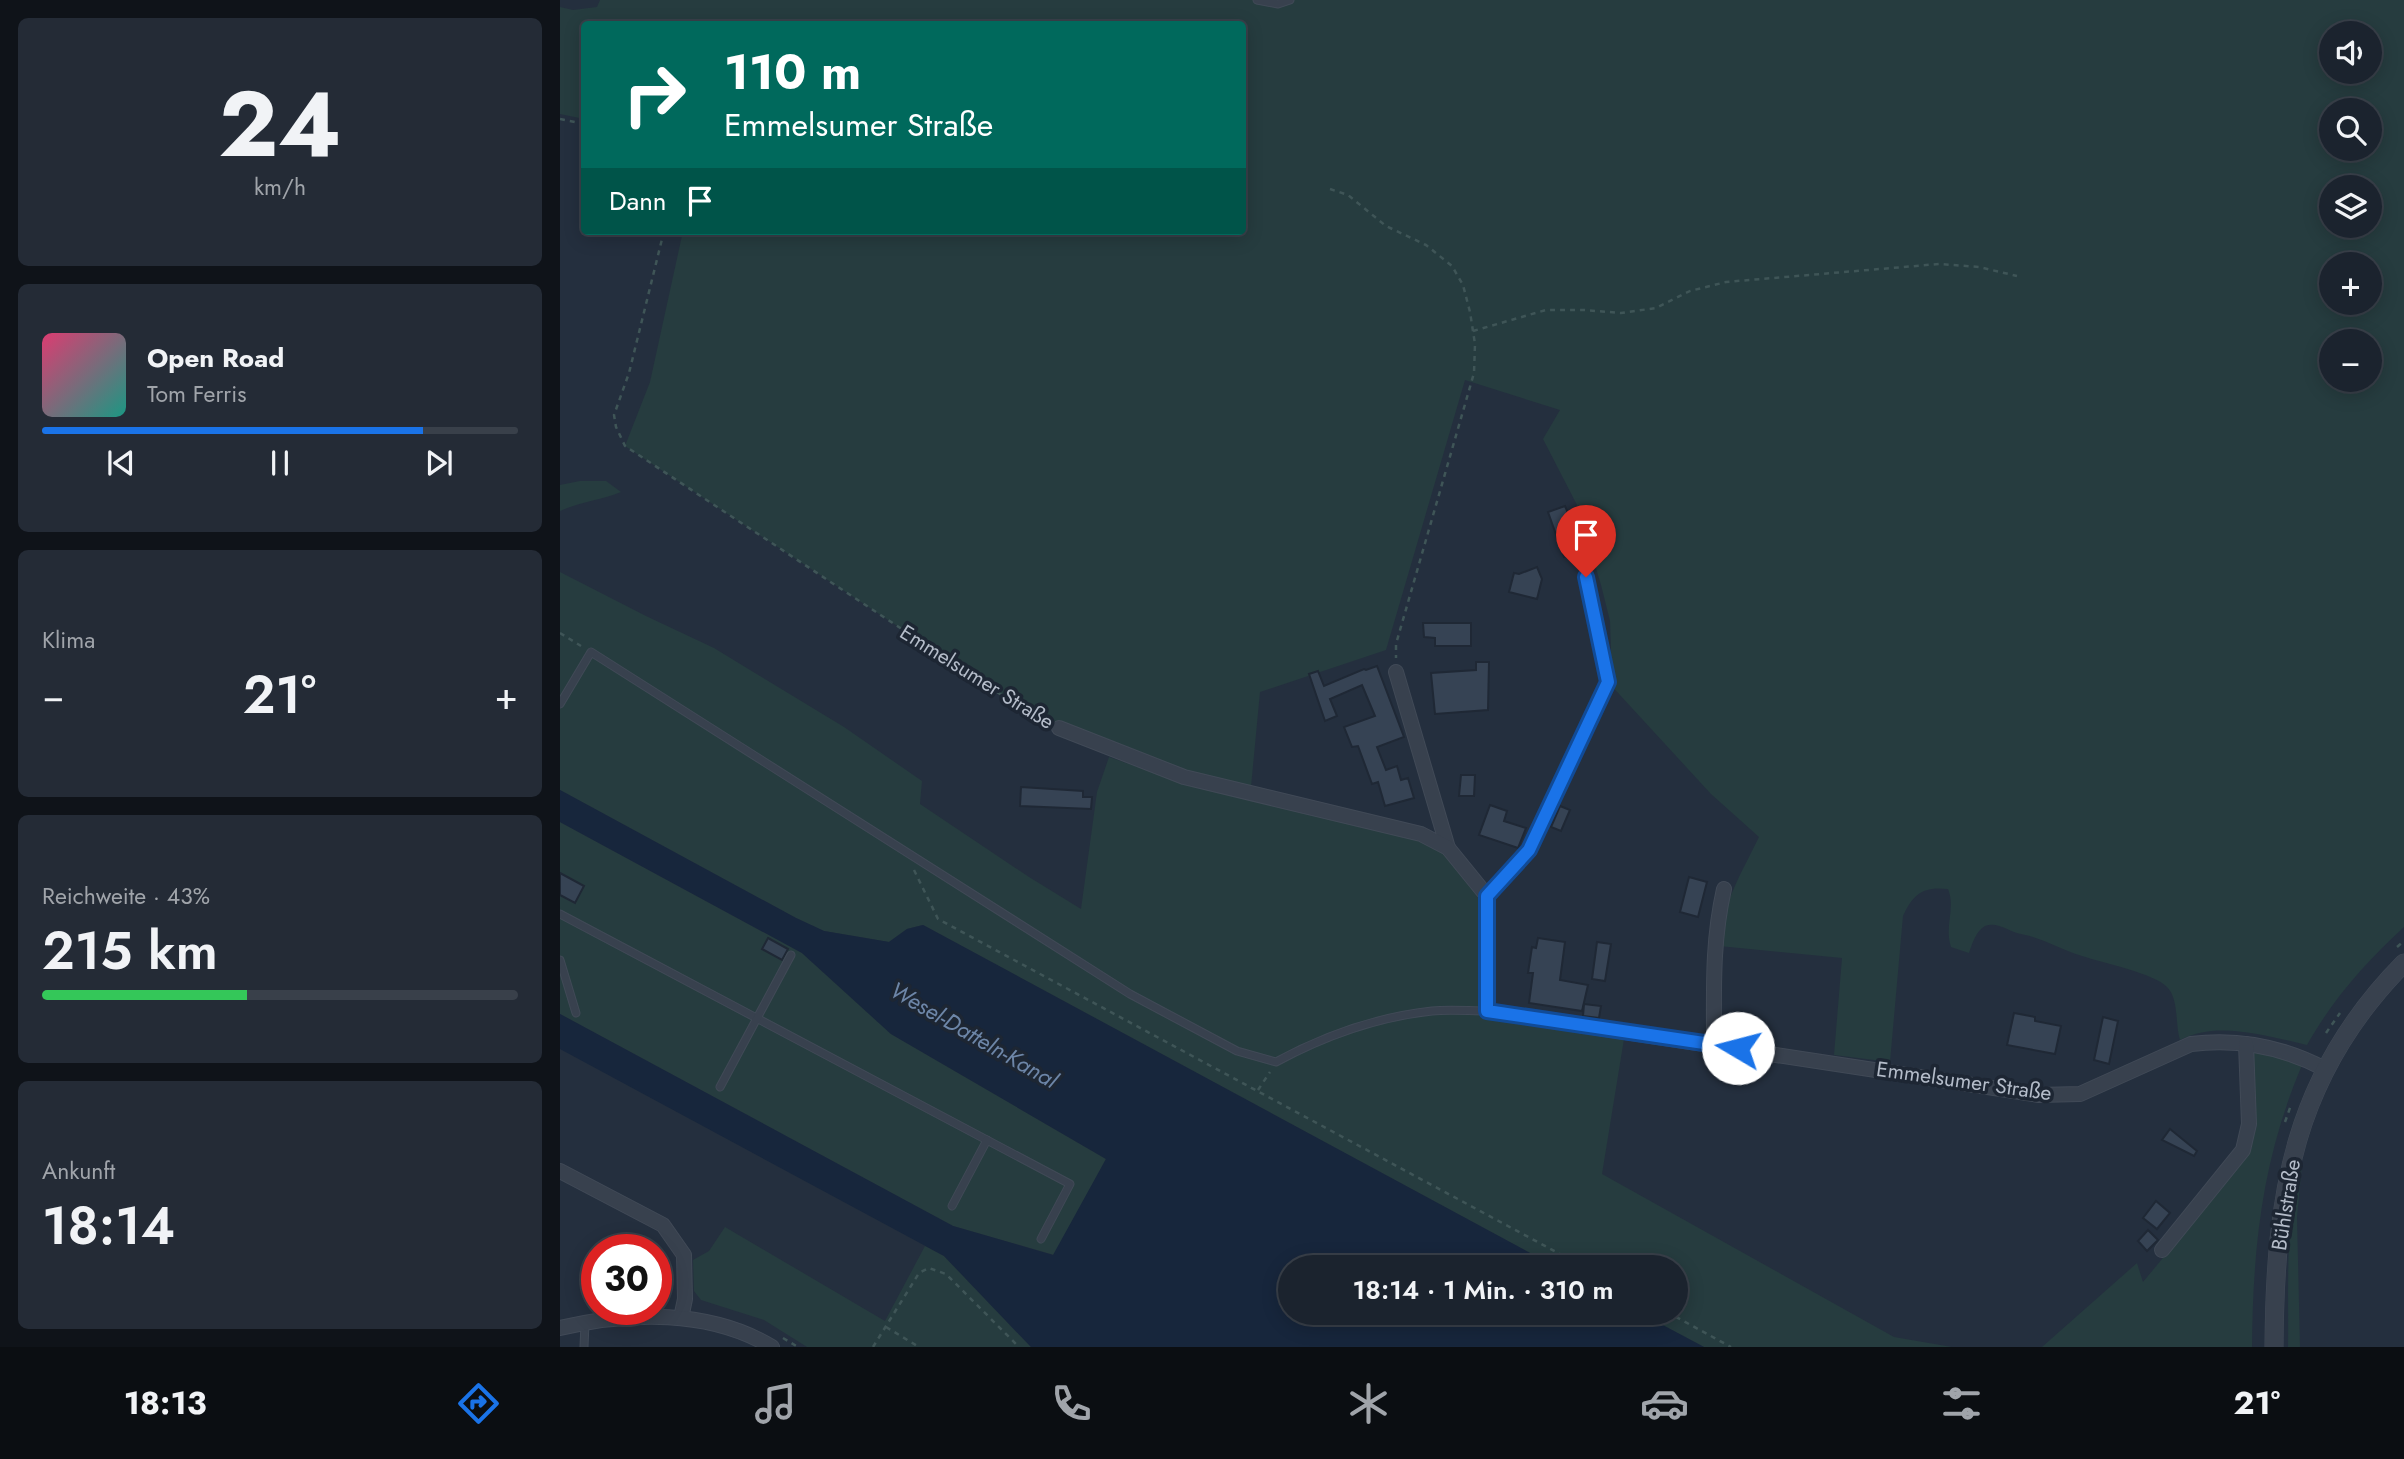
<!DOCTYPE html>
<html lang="de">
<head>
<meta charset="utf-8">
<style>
  :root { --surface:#1b232e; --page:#242b36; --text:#f1f3f6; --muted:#a0a4aa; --line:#39404a; --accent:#1a73e8 }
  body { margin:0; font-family:Jost,sans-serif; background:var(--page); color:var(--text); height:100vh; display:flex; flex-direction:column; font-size:26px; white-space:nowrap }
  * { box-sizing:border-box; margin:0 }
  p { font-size:23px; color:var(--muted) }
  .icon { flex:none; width:38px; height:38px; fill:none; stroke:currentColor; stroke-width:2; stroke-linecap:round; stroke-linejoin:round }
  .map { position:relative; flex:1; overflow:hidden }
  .sheet { display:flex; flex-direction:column; gap:18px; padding:18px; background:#0f1319; width:560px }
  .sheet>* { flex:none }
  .guide { position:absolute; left:21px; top:21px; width:665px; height:214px; border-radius:7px; box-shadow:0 4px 18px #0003,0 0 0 2px var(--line); background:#00695c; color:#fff; overflow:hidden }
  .fabs { position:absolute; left:1759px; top:21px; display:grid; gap:14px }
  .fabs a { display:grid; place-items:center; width:63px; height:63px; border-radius:50%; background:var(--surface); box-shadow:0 4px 18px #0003,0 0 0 2px var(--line); font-size:35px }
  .speed { position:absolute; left:21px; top:1234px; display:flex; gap:14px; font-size:35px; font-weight:700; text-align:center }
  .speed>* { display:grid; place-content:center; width:91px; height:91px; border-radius:50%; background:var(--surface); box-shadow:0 4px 18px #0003,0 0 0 2px var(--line); line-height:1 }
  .speed .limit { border:10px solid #d22; background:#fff; color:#111 }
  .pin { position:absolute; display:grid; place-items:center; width:60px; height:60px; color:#fff; margin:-72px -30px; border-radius:50% 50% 50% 0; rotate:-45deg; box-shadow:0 0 7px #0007 }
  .pin .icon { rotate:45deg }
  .me { position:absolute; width:77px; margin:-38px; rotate:278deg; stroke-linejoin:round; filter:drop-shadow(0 0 5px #0008) }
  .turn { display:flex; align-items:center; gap:24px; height:147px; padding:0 28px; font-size:32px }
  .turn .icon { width:91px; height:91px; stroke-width:2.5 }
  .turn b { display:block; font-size:49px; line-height:60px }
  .then { display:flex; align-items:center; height:66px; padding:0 28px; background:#0003; gap:14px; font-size:26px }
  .big { font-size:52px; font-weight:600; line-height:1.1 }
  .sheet .tile { flex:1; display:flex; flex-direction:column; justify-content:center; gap:10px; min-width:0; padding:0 24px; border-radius:10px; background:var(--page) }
  .sheet .dial { align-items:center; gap:0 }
  .dial b { font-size:91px; line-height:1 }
  .song { display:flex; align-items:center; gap:21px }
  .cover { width:84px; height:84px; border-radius:10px; background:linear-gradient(135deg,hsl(340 70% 55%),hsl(170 70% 35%)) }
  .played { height:7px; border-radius:4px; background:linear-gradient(90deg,var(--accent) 80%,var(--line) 80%) }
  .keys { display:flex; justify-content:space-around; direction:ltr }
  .heat { display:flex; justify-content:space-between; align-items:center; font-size:38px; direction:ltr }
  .charge { height:10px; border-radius:5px; background:linear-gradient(90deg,#34c759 43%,var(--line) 0) }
  .trip { position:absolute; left:718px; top:1255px; width:410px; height:70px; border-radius:35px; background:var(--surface); box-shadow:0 4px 18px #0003,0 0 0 2px var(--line); font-weight:600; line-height:70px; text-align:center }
  .dock { display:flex; height:112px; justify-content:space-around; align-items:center; background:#0b0e12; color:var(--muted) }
  .dock .icon { width:49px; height:49px }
  .dock .current { color:var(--accent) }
  .dock b { font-size:32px; color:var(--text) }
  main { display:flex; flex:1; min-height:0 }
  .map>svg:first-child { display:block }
  .green { fill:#263c3f; fill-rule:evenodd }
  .water { fill:#17263c }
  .building { fill:#364354; stroke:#1f2835; stroke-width:2 }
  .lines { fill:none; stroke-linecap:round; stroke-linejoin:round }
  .service-casing { stroke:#414a57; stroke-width:9 }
  .minor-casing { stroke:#414a57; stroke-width:16 }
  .tertiary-casing { stroke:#414a57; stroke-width:19 }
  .path { stroke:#3f5557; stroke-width:2.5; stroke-dasharray:5 5; stroke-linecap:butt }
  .service { stroke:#38414e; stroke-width:7 }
  .minor { stroke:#38414e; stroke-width:14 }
  .tertiary { stroke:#38414e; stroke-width:18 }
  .route-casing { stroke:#114b97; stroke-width:18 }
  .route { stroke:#1a73e8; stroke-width:12 }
  .labels { text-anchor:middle; stroke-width:7; stroke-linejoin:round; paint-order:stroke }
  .street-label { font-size:21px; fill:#b4bcc9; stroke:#1d2633 }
  .water-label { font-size:23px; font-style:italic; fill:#6d86a8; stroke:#1d2633 }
</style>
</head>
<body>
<main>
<section class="sheet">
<div class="tile dial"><b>24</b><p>km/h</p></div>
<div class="tile">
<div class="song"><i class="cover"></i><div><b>Open Road</b><p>Tom Ferris</p></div></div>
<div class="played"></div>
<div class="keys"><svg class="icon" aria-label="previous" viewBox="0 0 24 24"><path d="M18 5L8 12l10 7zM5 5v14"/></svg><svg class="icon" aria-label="pause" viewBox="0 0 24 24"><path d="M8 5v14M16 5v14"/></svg><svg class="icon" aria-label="next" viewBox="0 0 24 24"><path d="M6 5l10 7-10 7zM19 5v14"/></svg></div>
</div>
<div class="tile"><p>Klima</p>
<div class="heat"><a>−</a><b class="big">21°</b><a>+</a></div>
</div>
<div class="tile"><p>Reichweite · 43%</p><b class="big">215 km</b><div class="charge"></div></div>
<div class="tile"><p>Ankunft</p><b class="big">18:14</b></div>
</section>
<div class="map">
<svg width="1844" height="1347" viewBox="0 0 1844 1347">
  <rect width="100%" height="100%" fill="#242f3e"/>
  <g class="green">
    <path d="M40,0H1844V927C1805,963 1773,999 1747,1045C1707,1036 1657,1020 1620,1040C1615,1024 1619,1001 1608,988C1595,973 1542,963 1522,956C1499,949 1486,939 1461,934C1450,932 1437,921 1425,926C1416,931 1412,944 1409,953L1391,947C1384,925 1396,909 1388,889C1363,886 1353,894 1343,916L1330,1062L1274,1055L1282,958L1159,946C1161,906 1182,872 1199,837L1151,794L1048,682L1051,650L1050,621L1041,585L1017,505L983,439L1000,410L905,380L826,650L700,692L691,787L628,771L548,739L499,728L440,694L65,446L90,382L123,231H682V24H24V119L0,114V7L13,10L37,7ZM1771,33H1810V72H1771ZM1771,110H1810V149H1771ZM1771,187H1810V226H1771ZM1771,264H1810V303H1771ZM1771,341H1810V380H1771Z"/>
    <path d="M20,481H46L61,492C41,500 20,502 0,511V485Z"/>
    <polygon points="0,572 86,616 154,648 284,727 362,781 360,804 469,877 521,909 537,792 549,757 613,779 854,839 879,850 895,862 915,889 919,901 924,937 920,1016 1064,1039 1042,1174 1334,1337 1392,1347 1144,1347 1080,1313 1115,1312 1115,1267 996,1267 363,925 347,929 329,942 264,931 236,918 0,790"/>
    <polygon points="0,822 242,953 331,1034 546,1159 494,1255 393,1226 0,1014"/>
    <path d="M1692,1051L1713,1054L1742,1065C1702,1160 1693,1245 1692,1347H1482L1577,1263L1583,1282L1685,1159C1701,1126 1693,1087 1692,1051Z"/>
    <path d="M1742,1165L1737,1217L1740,1347H1728C1729,1292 1724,1216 1742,1165Z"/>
    <polygon points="165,1227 325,1321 365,1246 384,1256 471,1347 247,1347 204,1320 141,1300 134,1291 133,1260 149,1251"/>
  </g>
  <polygon class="water" points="0,790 236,918 264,931 329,942 347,929 363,925 996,1267 730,1267 730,1312 1080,1313 1144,1347 471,1347 384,1256 0,1049 0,1014 393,1226 493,1255 546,1159 331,1034 242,953 0,822"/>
  <g class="building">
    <polygon points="1005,506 1023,549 1004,557 988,512"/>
    <polygon points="977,567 982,579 977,599 949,592 954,573 959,574"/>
    <polygon points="863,623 911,623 911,646 875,646 875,638 864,637"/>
    <polygon points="916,662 929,662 928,710 875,714 871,673 916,670"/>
    <polygon points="817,666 844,737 817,747 826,770 837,766 841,780 848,778 854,798 825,806 818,782 812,784 798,746 792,747 784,727 815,716 802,685 770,699 777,716 765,721 749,674 758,671 764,686 804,669 806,670"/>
    <polygon points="901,775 915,775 914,796 899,796"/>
    <polygon points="461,787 523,791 523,797 532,797 531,809 460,806"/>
    <polygon points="930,805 947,811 944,821 966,828 958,848 919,835"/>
    <polygon points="1000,806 1010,810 1001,831 991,827"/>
    <polygon points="0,873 24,886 15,903 0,895"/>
    <polygon points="1129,877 1147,882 1138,917 1120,912"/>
    <polygon points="208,938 228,949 222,960 202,949"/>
    <polygon points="978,938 1005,942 1000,980 1028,985 1022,1011 969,1003 973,973 968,973 972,947 976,948"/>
    <polygon points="1037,942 1051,944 1045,981 1032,979"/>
    <polygon points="1024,1004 1041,1006 1039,1018 1023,1016"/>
    <polygon points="1454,1013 1475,1017 1475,1021 1501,1026 1495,1054 1447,1045"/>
    <polygon points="1543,1017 1558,1021 1549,1064 1534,1060"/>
    <polygon points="1610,1129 1637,1151 1634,1156 1602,1140"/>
    <polygon points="1596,1201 1610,1213 1597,1229 1583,1218"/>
    <polygon points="1588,1230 1598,1240 1587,1251 1578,1241"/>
  </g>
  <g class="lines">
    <g class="service-casing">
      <g id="service">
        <polyline points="697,0 718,4 730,0"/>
        <path d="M0,704L31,652L570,994L677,1051L716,1062C764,1036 817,1017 872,1011C890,1009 909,1011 927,1011"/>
        <polyline points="0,914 510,1184 481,1239"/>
        <polyline points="0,960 16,1013"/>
        <polyline points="160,1087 231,955"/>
        <polyline points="392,1206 427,1140"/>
        <polyline points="24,1347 25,1323"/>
      </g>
    </g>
    <g class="minor-casing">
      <g id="minor">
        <polyline points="836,672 888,848"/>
        <path d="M499,728L624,777L861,834L888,848L927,896V1011L1479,1095L1520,1094L1631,1044C1678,1038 1723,1047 1765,1069"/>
        <polyline points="927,896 969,850 1048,682 1026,577"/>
        <path d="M1154,1044C1154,990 1152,942 1164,889"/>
        <polyline points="0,1171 103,1225 124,1255 125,1299 121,1318"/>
        <polyline points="1602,1250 1683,1150 1689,1124 1686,1044"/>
        <path d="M0,1328C69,1312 149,1309 212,1347"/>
      </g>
    </g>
    <g class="tertiary-casing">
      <path id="tertiary" d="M1714,1347C1715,1195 1733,1075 1844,963"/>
    </g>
    <g class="path">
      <polyline points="0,119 24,124"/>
      <polyline points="770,189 788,195 826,226 866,245 892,266 903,285 910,312 915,344 914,373 836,644 836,658"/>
      <polyline points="104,231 69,373 54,415 56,427 65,446 440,694 487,721"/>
      <polyline points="913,331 986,310 1024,310 1061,313 1096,308 1130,291 1166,282 1379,264 1419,267 1457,276"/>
      <polyline points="0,633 21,646"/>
      <polyline points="354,870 378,919 1024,1267"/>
      <polyline points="1837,947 1844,941"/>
      <polyline points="1766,1033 1780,1013"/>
      <polyline points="698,1090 710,1072"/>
      <polyline points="1725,1122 1731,1105"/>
      <polyline points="1107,1312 1171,1347"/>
      <polyline points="326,1327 359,1347"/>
      <polyline points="223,1338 238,1347"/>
      <polyline points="313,1347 359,1273 369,1268 386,1274 459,1347"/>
    </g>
    <use href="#service" class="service"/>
    <use href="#minor" class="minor"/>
    <use href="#tertiary" class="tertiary"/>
  </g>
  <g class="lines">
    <g class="route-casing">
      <polyline id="route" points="1026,577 1048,682 969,850 927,896 927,1011 1178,1048"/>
    </g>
    <use href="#route" class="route"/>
  </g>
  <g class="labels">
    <g class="street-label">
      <text transform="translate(417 677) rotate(32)" y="7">Emmelsumer Straße</text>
      <text transform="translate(1404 1081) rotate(8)" y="7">Emmelsumer Straße</text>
      <text transform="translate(1726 1205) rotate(-81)" y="7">Bühlstraße</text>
    </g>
    <g class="water-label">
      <text transform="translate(414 1035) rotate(30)" y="8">Wesel-Datteln-Kanal</text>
    </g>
  </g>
</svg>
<div class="fabs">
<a><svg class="icon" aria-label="sound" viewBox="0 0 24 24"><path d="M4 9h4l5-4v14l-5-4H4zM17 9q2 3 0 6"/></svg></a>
<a><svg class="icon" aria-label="search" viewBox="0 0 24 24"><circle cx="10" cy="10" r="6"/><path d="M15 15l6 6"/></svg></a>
<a><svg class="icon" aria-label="layers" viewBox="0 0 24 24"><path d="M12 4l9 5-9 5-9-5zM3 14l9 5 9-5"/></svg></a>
<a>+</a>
<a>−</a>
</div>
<div class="speed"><div class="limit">30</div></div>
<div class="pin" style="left:1026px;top:577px;background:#d93025"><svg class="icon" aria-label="arrive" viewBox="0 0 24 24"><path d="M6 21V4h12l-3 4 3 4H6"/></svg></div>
<svg class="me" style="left:1178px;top:1048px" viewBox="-20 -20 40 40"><circle r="19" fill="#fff"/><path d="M0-13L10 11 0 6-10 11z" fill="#1a73e8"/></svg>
<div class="trip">18:14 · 1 Min. · 310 m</div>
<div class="guide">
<div class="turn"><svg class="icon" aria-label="right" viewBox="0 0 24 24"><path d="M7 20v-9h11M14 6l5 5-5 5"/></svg><div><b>110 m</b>Emmelsumer Straße</div></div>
<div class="then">Dann<svg class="icon" aria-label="arrive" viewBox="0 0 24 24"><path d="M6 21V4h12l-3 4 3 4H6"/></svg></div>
</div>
</div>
</main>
<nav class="dock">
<b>18:13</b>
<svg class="icon current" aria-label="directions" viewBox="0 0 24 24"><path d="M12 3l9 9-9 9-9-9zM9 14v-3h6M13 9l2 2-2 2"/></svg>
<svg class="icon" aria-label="music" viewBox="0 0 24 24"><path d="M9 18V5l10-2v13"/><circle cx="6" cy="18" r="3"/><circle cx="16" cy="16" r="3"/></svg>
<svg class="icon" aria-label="phone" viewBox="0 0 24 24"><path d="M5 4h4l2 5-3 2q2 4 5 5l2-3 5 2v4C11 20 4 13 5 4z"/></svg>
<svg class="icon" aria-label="climate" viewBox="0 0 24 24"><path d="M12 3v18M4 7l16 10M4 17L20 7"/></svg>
<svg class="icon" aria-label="car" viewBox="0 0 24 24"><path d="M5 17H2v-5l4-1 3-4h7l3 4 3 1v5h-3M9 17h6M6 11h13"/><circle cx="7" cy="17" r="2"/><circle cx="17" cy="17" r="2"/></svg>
<svg class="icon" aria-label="filters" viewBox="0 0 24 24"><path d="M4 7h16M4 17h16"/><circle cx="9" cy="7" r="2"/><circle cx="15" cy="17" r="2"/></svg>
<b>21°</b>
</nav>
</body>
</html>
